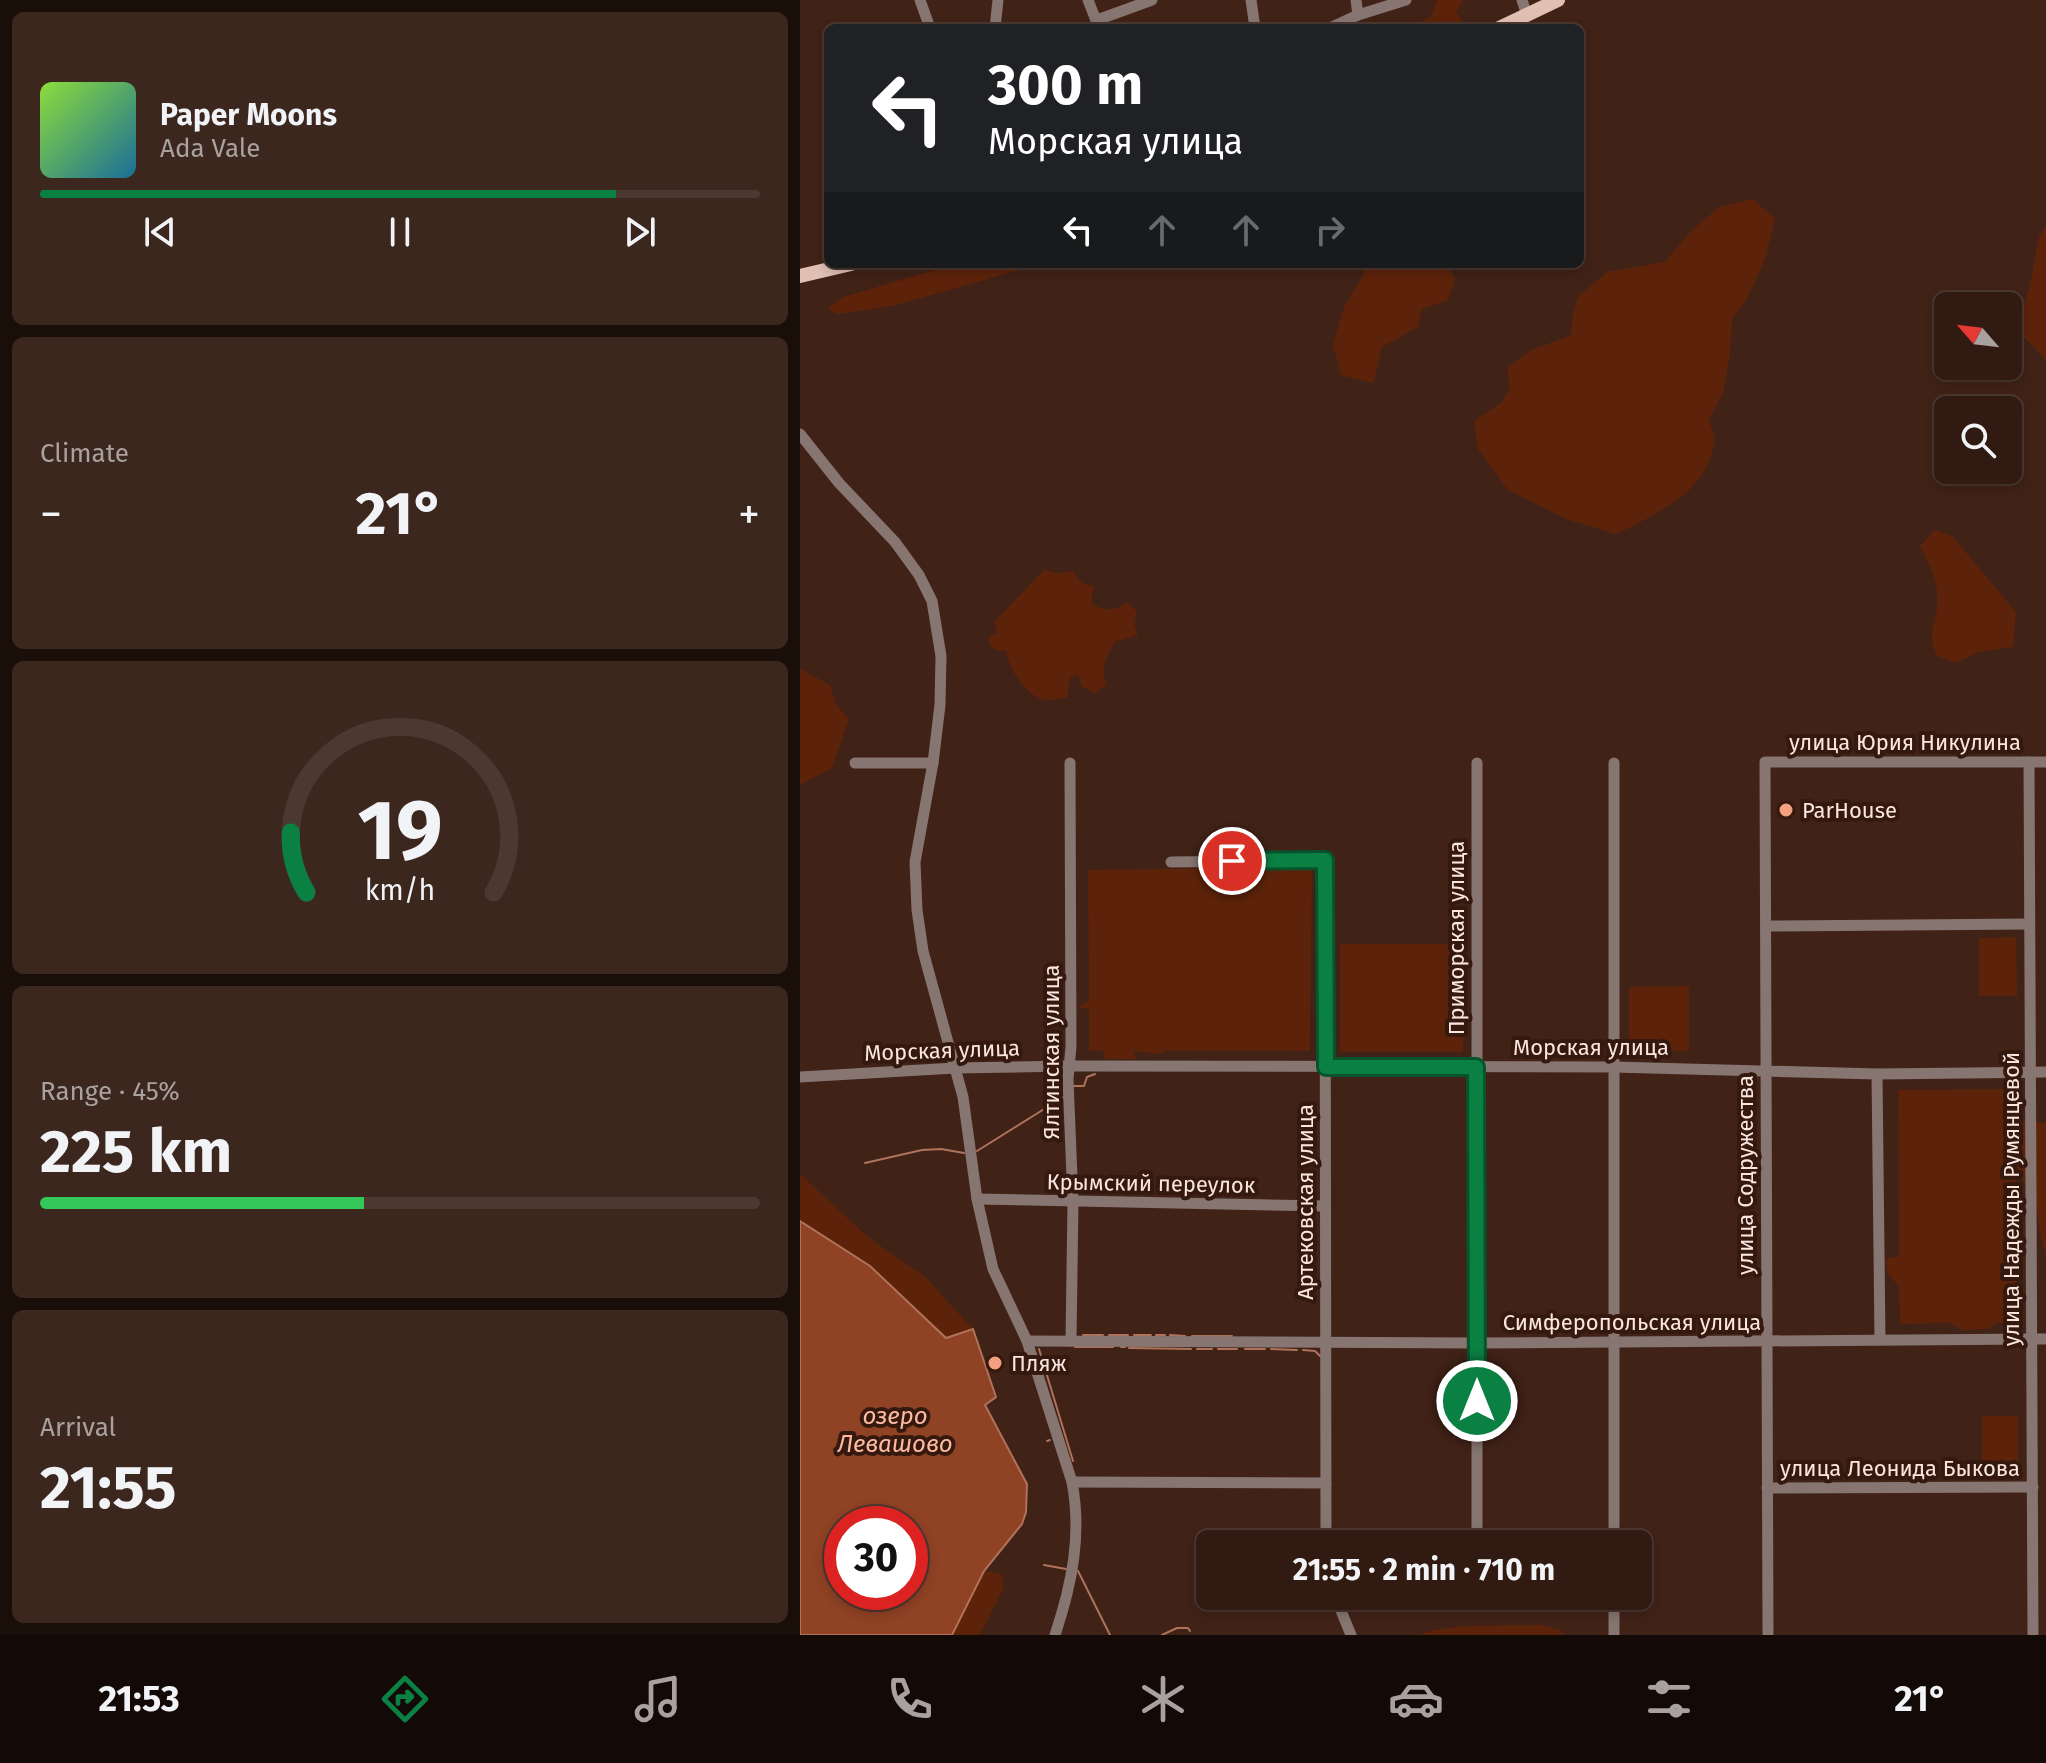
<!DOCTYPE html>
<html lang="en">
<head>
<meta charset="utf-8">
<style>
  :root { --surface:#301a11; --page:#3c271f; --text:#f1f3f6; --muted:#a8a19f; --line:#4b3831; --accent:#0b8043 }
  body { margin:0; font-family:"Fira Sans",sans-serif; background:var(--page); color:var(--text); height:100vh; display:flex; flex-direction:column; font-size:30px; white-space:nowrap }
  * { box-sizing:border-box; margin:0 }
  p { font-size:26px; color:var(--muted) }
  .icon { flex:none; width:44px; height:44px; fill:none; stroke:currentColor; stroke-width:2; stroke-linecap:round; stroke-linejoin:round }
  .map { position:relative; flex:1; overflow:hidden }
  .drawer { display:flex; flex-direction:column; gap:12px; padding:12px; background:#1a0e09; width:800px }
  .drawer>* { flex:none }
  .guide { position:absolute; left:24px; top:24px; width:760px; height:244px; border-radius:12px; box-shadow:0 4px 12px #0003,0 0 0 2px var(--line); background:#202124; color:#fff; overflow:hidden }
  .needle { width:52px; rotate:298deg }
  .controls { position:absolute; left:1134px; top:292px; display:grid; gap:16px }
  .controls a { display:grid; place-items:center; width:88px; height:88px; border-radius:12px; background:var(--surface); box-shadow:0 4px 12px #0003,0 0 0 2px var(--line); font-size:40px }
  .speed { position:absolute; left:24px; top:1506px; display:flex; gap:16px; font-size:40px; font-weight:700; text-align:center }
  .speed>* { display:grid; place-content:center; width:104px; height:104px; border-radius:50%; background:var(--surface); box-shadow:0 4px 12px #0003,0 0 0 2px var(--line); line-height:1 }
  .speed .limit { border:12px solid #d22; background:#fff; color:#111 }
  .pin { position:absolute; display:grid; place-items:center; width:68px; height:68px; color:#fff; margin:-34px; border:4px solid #fff; border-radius:50%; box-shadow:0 2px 8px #0007 }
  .me { position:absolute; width:88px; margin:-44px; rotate:0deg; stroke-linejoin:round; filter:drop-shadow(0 0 6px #0008) }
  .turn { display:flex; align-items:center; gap:28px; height:168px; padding:0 32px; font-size:36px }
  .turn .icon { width:104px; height:104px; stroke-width:2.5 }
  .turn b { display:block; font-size:56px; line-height:68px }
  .lanes { display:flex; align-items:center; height:76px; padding:0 32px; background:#0003; justify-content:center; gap:40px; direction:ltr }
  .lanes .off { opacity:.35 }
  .big { font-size:60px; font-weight:700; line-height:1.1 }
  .drawer .card { flex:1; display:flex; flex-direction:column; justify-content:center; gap:12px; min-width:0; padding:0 28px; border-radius:12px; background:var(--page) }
  .drawer .dial { align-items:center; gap:0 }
  .dial svg { height:208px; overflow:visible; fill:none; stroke:var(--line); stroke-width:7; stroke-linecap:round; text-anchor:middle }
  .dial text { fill:var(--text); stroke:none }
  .song { display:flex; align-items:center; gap:24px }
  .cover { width:96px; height:96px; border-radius:12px; background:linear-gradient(135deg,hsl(90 70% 55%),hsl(200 70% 35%)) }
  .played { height:8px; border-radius:4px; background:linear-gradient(90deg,var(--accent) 80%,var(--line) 80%) }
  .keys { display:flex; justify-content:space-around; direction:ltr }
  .heat { display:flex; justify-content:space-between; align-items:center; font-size:44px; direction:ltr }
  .charge { height:12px; border-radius:6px; background:linear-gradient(90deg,#34c759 45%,var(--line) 0) }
  .trip { position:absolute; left:396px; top:1530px; width:456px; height:80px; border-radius:12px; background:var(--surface); box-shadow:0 4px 12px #0003,0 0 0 2px var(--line); font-weight:700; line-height:80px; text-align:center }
  .tab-bar { display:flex; height:128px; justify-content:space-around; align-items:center; background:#130a07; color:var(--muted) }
  .tab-bar .icon { width:56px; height:56px }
  .tab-bar .selected { color:var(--accent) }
  .tab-bar b { font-size:36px; color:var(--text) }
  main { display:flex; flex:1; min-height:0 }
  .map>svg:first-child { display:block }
  .green { fill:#5d230a }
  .water { fill:#8f4224; stroke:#af735c; stroke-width:2; fill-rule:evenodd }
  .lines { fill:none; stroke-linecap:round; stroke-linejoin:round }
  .stream { stroke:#af735c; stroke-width:2 }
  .minor { stroke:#867570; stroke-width:11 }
  .major { stroke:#e1c0b4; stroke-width:14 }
  .route-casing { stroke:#07532c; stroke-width:20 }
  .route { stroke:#0b8043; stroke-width:14 }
  .poi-dot { fill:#f3a081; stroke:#35190e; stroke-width:3 }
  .labels { text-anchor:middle; stroke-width:8; stroke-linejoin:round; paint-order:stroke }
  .street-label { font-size:22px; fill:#fae6df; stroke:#35190e }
  .poi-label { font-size:22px; fill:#fae6df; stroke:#35190e; text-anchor:start }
  .water-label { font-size:24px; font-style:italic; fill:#febaa1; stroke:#35190e }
</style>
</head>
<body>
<main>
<section class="drawer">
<div class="card">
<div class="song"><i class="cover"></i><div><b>Paper Moons</b><p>Ada Vale</p></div></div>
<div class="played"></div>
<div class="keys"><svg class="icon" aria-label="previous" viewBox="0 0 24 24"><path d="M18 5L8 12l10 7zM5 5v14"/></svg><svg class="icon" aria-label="pause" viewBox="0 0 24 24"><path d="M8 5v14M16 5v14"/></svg><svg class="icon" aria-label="next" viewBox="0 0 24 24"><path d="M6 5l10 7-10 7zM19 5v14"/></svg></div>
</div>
<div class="card"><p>Climate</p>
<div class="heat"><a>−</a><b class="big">21°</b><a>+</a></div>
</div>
<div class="card dial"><svg viewBox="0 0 100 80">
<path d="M14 69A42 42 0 1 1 86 69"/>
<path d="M14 69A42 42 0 0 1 8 46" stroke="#0b8043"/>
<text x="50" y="56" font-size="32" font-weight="700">19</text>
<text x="50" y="72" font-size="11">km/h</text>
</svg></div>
<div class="card"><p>Range · 45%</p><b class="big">225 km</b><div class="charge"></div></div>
<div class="card"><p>Arrival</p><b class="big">21:55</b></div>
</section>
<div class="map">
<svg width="1246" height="1635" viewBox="0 0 1246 1635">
  <rect width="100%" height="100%" fill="#402217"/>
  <g class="green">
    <polygon points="637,0 663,0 656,12 662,21 660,28 605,28 631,17"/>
    <path d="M953,199L975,219L965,259L947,299L932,319L930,355L923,393L909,419C911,427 916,437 914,444C906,493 855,515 816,534L766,519L708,490L678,449L674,421L702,402L710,388L707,368L731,350L771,335L772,319L778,297L807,272L865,262L890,232L919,207Z"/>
    <polygon points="1246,226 1246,360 1216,329 1229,290 1239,237"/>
    <polygon points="155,264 240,264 93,306 37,314 28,308 43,297"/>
    <polygon points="562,264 647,264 655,279 648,300 622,309 618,327 582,347 573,383 541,375 533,345 544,307 564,274"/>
    <path d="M1135,530L1152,536L1216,612L1213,647L1179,652L1156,663L1137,656C1126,629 1135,632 1137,607C1140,584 1130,565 1120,546Z"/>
    <path d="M244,570L256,573L272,571L283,584L294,586L291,603C305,612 312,611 326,603L337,611L334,624L338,635L315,642C307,657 299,667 307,684L295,693L282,687L278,674L270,678L267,698C261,698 253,700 247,700C227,699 209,669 206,651H198L189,645V636L197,633L194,622Z"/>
    <polygon points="0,669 30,685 36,705 49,719 32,768 0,785"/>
    <polygon points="512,867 510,1051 367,1051 360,1054 333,1051 336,1059 305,1059 304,1051 289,1050 289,1009 279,1008 281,1004 289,1002 288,870"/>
    <polygon points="1216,937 1217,996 1179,996 1179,938"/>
    <rect x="540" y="944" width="123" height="108"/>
    <polygon points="889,986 889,1051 829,1051 829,987"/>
    <path d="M1216,1089V1127L1225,1121L1246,1123V1254C1233,1222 1246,1204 1216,1172L1217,1323H1196L1189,1329L1161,1330L1150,1323L1100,1324L1099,1287L1087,1272L1086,1258L1099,1257L1098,1090Z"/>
    <polygon points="0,1174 68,1237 125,1277 173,1329 146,1338 70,1266 0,1221"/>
    <polygon points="1182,1416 1218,1416 1218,1474 1182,1475"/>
    <polygon points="184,1571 201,1574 204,1587 180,1635 152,1635"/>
    <path d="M740,1625L761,1630L764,1635H620C640,1623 714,1626 740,1625Z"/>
  </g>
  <path class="water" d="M0,1221L70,1266L146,1338L173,1329L196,1397L185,1405L227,1484L226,1512L222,1524L184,1571L152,1635H0ZM42,1524H110V1592H42Z"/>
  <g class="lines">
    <g class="stream">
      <polyline points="272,1086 284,1086 287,1077 295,1074"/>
      <polyline points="177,1151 265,1096"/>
      <polyline points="65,1163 122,1150 141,1149 164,1153"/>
      <polyline points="283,1335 303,1335"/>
      <polyline points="309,1335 328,1335"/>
      <polyline points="334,1335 351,1335"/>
      <polyline points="356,1335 365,1335"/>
      <polyline points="370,1335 385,1336"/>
      <polyline points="392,1336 432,1336"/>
      <polyline points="275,1347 313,1347"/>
      <polyline points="321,1347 325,1347"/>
      <polyline points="329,1348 391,1349"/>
      <polyline points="239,1349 273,1461"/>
      <polyline points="397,1349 412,1349"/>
      <polyline points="418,1349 437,1349"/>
      <polyline points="445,1349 465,1349"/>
      <polyline points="471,1349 497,1350"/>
      <polyline points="503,1350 515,1351 521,1357"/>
      <polyline points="247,1441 250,1440"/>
      <polyline points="244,1565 266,1569"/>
      <polyline points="278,1571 310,1635"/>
      <polyline points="362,1635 377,1628 388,1628 390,1631"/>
    </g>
    <g class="minor">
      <polyline points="120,0 130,28"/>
      <polyline points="288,0 299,28"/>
      <polyline points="451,0 455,28"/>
      <polyline points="556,0 558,15"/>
      <polyline points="722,0 727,15"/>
      <polyline points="297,20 352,0"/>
      <polyline points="195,28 198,0"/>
      <polyline points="530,28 558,15 606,0"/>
      <path d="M0,434L39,483L95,542L119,575L132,601L141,656L140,705L133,763L115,862L117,910L123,951L163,1097L177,1199L193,1269L227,1341L272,1482C282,1535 272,1584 255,1635"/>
      <polyline points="1229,762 1233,1635"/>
      <polyline points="55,763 133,763"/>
      <polyline points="270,763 271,1047 268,1079 273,1202 271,1341"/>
      <polyline points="371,862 525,860 526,1544"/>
      <polyline points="966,926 1229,924"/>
      <polyline points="1077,1074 1080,1340"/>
      <polyline points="0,1077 155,1068 269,1066 813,1067 1077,1074 1246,1072"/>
      <polyline points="177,1199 525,1206"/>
      <polyline points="227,1341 677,1343 1246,1339"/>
      <polyline points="272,1482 526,1483"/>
      <polyline points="967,1488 1233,1487"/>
      <polyline points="677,1544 677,763"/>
      <polyline points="814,1544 814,763"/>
      <polyline points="535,1596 551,1635"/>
      <polyline points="677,1596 677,1603"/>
      <polyline points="814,1596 814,1635"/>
      <polyline points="968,1635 965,762 1246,762"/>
    </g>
    <g class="major">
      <polyline points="699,28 758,0"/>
      <polyline points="0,276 51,264"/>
    </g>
  </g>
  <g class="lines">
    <g class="route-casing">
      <polyline id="route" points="432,861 525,860 526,1067 676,1067 677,1401"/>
    </g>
    <use href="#route" class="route"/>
  </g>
  <g class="poi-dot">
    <circle cx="986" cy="810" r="8"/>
    <circle cx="195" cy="1363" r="8"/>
  </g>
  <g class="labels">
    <g class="street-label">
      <text x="1105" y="750">улица Юрия Никулина</text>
      <text transform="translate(656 938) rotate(-90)" y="8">Приморская улица</text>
      <text x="791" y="1055">Морская улица</text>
      <text transform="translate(142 1050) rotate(-2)" y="8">Морская улица</text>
      <text transform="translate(251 1052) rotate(-90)" y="8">Ялтинская улица</text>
      <text transform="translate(945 1175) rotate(-90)" y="8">улица Содружества</text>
      <text transform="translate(351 1183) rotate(1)" y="8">Крымский переулок</text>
      <text transform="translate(1211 1199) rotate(-90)" y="8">улица Надежды Румянцевой</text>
      <text transform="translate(505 1202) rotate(-90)" y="8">Артековская улица</text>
      <text x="832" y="1330">Симферопольская улица</text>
      <text x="1100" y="1476">улица Леонида Быкова</text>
    </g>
    <g class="poi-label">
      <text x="1002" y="818">ParHouse</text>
      <text x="211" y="1371">Пляж</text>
    </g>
    <g class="water-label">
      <text x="95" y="1424">озеро<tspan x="95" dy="28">Левашово</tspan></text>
    </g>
  </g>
</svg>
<div class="controls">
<a><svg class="needle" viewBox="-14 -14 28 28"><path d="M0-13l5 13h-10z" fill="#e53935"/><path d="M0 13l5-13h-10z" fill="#a8a19f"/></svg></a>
<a><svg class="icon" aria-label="search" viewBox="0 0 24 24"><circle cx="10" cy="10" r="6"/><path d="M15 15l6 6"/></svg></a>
</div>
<div class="speed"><div class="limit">30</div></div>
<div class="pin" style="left:432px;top:861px;background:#d93025"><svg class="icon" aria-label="arrive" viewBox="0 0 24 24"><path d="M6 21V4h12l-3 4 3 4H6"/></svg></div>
<svg class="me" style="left:677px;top:1401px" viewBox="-20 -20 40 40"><circle r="17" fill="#0b8043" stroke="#fff" stroke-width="3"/><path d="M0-11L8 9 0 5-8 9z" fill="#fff"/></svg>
<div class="trip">21:55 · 2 min · 710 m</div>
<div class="guide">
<div class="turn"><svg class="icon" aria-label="left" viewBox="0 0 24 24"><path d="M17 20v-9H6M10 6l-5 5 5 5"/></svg><div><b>300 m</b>Морская улица</div></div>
<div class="lanes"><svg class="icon" aria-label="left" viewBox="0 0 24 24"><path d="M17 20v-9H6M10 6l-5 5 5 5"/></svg><svg class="icon off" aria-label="ahead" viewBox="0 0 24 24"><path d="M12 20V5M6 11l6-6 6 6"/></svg><svg class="icon off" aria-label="ahead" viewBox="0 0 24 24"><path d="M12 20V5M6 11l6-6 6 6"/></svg><svg class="icon off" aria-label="right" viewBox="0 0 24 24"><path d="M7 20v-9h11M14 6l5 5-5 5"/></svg></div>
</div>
</div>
</main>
<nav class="tab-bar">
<b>21:53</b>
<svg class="icon selected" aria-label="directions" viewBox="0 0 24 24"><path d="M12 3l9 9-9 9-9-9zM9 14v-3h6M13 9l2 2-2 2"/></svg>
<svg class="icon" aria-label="music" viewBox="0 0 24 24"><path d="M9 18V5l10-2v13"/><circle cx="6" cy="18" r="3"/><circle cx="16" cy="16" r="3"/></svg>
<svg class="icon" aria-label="phone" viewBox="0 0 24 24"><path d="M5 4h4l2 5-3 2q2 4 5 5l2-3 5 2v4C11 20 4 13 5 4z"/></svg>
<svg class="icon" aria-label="climate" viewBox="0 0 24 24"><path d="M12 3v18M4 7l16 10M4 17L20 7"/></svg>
<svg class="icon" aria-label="car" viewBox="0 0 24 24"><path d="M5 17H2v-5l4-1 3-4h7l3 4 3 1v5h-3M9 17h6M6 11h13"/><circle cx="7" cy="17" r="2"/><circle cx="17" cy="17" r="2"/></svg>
<svg class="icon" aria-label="filters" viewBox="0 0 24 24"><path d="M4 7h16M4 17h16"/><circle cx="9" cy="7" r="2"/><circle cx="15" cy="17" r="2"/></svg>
<b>21°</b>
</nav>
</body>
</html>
